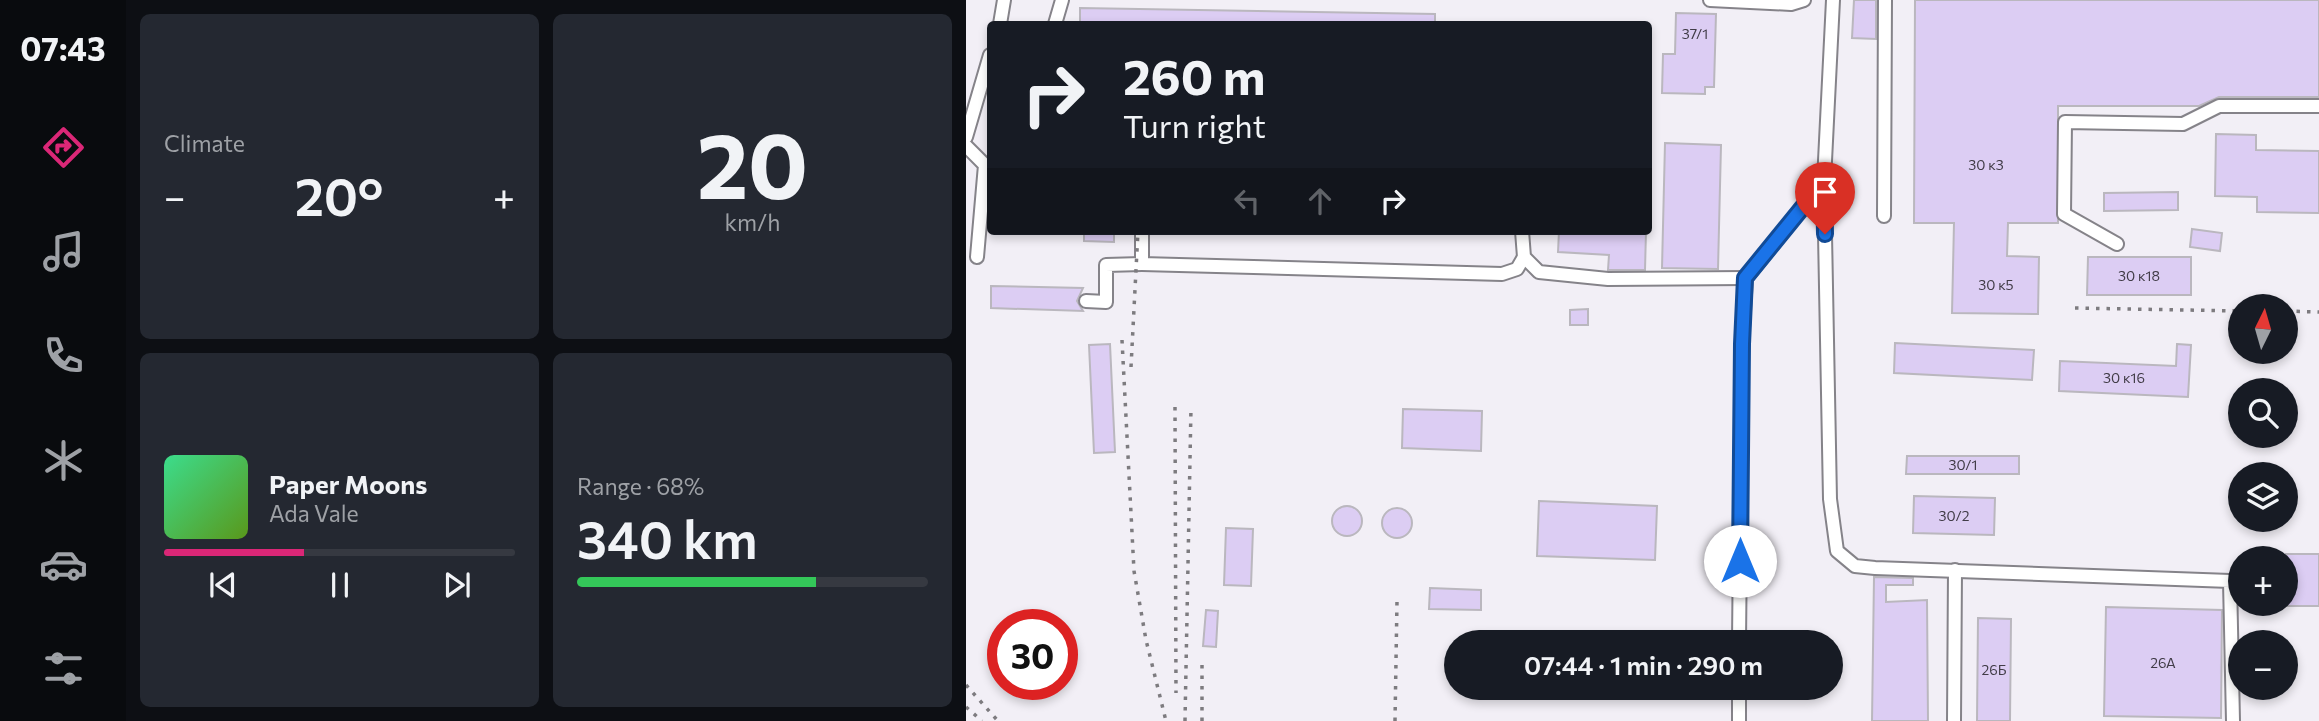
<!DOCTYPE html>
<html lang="en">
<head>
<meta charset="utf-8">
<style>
  :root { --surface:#171b24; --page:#242831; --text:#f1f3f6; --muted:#9ea1a6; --line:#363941; --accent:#db2777 }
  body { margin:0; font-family:Commissioner,sans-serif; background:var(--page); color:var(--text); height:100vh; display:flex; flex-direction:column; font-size:26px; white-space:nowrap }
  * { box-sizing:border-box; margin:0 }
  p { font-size:23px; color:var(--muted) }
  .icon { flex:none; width:38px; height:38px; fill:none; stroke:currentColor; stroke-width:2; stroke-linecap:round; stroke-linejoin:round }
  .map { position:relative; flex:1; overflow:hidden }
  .details { display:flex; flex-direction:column; gap:14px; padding:14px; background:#0d0f14; width:840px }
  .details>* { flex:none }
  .hud { position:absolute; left:21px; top:21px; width:665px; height:214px; border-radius:7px; box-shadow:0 4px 10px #0003; background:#171b24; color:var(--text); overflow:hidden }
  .needle { width:46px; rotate:5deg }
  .buttons { position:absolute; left:1262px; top:294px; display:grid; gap:14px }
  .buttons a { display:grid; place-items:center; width:70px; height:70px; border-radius:50%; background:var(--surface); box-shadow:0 4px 10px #0003; font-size:35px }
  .speed { position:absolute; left:21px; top:609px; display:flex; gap:14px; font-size:35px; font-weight:700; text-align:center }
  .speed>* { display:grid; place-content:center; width:91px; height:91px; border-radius:50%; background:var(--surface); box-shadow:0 4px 10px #0003; line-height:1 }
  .speed .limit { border:10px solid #d22; background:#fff; color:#111 }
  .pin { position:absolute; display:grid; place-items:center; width:60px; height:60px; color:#fff; margin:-72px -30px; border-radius:50% 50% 50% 0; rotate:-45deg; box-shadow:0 0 7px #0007 }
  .pin .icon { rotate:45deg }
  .me { position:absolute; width:77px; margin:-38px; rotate:0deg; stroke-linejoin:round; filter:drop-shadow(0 0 5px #0008) }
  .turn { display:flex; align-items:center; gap:24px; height:147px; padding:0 21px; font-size:32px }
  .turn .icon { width:91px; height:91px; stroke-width:2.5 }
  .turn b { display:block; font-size:49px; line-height:60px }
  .lanes { display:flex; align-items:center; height:66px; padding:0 21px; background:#0003; justify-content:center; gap:35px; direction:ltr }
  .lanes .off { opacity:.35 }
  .big { font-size:52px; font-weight:600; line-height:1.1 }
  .details .tile { flex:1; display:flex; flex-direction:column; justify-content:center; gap:10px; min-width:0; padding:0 24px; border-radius:10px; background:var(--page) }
  .details .dial { align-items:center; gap:0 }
  .dial b { font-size:91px; line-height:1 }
  .song { display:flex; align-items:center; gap:21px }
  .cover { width:84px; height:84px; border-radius:10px; background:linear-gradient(135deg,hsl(150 70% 55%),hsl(90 70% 35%)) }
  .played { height:7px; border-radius:4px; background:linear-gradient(90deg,var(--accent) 40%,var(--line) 40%) }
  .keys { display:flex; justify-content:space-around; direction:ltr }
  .heat { display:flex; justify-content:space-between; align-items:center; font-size:38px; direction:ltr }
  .charge { height:10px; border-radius:5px; background:linear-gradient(90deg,#34c759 68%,var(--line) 0) }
  .details .tiles { flex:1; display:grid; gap:14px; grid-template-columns:repeat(2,1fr) }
  .trip { position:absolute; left:478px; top:630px; width:399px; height:70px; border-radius:35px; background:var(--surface); box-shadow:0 4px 10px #0003; font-weight:600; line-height:70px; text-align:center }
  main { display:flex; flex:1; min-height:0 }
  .menu { display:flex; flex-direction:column; width:126px; justify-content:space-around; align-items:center; background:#090b0e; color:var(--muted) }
  .menu .icon { width:49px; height:49px }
  .menu .on { color:var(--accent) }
  .menu b { font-size:32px; color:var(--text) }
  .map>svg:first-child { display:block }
  .building { fill:#dccdf3; stroke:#bab7be; stroke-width:2 }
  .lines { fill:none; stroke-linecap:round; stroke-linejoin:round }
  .minor-casing { stroke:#858389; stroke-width:16 }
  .minor { stroke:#fff; stroke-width:12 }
  .rail { stroke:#7d7b7f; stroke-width:3.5; stroke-dasharray:3.5 7; stroke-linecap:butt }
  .route-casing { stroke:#114b97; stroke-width:18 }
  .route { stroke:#1a73e8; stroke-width:12 }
  .labels { text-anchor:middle; stroke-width:5; stroke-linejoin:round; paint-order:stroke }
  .number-label { font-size:14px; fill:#413c47 }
</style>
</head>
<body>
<main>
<nav class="menu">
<b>07:43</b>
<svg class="icon on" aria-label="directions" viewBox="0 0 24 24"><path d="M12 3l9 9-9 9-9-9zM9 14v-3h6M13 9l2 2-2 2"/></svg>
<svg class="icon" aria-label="music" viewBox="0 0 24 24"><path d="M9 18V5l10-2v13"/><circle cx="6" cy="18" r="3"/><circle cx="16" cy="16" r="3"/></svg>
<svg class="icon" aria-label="phone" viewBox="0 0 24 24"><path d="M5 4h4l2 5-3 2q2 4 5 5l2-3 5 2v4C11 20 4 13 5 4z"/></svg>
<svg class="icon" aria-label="climate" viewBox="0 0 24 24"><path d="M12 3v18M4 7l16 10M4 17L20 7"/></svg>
<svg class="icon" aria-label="car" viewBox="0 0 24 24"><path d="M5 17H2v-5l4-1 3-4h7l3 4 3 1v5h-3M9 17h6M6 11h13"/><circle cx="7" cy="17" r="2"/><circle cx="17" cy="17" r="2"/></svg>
<svg class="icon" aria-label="filters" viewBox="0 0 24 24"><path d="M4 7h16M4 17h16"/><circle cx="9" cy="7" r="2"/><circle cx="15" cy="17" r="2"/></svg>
</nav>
<section class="details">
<div class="tiles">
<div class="tile"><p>Climate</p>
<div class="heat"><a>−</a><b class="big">20°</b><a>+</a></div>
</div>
<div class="tile dial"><b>20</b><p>km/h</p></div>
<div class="tile">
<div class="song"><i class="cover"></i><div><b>Paper Moons</b><p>Ada Vale</p></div></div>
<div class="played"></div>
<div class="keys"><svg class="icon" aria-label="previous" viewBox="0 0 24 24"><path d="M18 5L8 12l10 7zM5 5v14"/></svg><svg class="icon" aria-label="pause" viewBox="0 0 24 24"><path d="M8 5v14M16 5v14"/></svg><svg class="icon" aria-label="next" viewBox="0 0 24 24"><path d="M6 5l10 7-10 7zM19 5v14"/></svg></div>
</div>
<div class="tile"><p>Range · 68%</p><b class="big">340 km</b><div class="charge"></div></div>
</div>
</section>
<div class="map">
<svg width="1353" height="721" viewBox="0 0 1353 721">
  <rect width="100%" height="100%" fill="#f2eff6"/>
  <g class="building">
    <polygon points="888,0 910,0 910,39 886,38"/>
    <polygon points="949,0 1353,0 1353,97 1253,97 1233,106 1092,106 1092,223 1042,223 1041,256 1073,257 1072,314 986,313 988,223 948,223"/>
    <polygon points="114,8 469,14 469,24 114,24"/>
    <polygon points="710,13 750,14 748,87 739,87 739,94 696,93 697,54 709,54"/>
    <polygon points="1250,134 1290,135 1290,150 1353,151 1353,213 1291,212 1291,197 1249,196"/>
    <polygon points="699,143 755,145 752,269 696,268"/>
    <polygon points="1212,192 1212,210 1138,211 1138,193"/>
    <polygon points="1226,229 1256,233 1254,251 1224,247"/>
    <polygon points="118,231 148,231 148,242 118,241"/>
    <polygon points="593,231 680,231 679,270 642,270 643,255 592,252"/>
    <polygon points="1122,257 1225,257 1225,295 1121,295"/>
    <polygon points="25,286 117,288 111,301 117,311 25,308"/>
    <polygon points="622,309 622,325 604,325 604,310"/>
    <polygon points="929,343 1068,350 1066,380 928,373"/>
    <polygon points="144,344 149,452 128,453 123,345"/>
    <polygon points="1211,344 1225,345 1222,397 1093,391 1094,361 1210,366"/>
    <polygon points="437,409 516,411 515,451 436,448"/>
    <polygon points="941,456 1053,456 1053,474 940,474"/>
    <polygon points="948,496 1029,498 1028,535 947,533"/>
    <polygon points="573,501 691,506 689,560 571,556"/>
    <circle cx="381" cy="521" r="15"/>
    <circle cx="431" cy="523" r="15"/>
    <polygon points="260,528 287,529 285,586 258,585"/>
    <rect x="1320" y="554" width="33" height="52"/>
    <polygon points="908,577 947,578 947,585 920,585 920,602 961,600 962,721 906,721"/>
    <polygon points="464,588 515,590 515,610 463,609"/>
    <polygon points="1140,607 1256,610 1255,718 1138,716"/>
    <polygon points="240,610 252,611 250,647 237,646"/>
    <polygon points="1012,618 1045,619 1044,721 1011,721"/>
  </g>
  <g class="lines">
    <g class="minor-casing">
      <g id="minor">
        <polyline points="744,0 825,4 838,0"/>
        <polyline points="34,24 38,0"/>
        <polyline points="89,24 96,0"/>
        <polyline points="0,137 24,55"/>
        <polyline points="0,146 19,165 11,257"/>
        <polyline points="858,181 864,499 871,551 889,566 909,568 1264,581 1267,721"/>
        <polyline points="918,216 919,0"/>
        <polyline points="176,231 176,264 536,274 551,269 558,257"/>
        <polyline points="556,231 558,257 573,272 642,279 780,278"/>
        <polyline points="1151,244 1098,214 1099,122 1217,124 1253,106 1353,106"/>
        <polyline points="120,301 140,302 140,265 176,264"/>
        <polyline points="773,642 776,344 780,278 858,181 867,0"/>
        <polyline points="773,721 773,688"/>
        <polyline points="988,721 989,570"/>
      </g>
    </g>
    <use href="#minor" class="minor"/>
    <g class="rail">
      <polyline points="1109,308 1274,311"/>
      <polyline points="1320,311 1353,312"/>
      <polyline points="156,340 168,571 180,640 200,721"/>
      <polyline points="165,367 172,231"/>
      <polyline points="209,407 210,693"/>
      <polyline points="0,685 32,721"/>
      <polyline points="0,707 16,721"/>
      <polyline points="219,721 225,407"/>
      <polyline points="236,721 236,660"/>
      <polyline points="429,721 431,601"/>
    </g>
  </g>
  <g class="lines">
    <g class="route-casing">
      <polyline id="route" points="774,561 776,344 779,278 858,181 859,234"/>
    </g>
    <use href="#route" class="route"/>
  </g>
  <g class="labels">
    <g class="number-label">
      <text x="729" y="39">37/1</text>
      <text x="1020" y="170">30 к3</text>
      <text x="1173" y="281">30 к18</text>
      <text x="1030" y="290">30 к5</text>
      <text x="1158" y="383">30 к16</text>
      <text x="997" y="470">30/1</text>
      <text x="988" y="521">30/2</text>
      <text x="1197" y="668">26А</text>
      <text x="1028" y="675">26Б</text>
    </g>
  </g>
</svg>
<div class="buttons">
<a><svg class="needle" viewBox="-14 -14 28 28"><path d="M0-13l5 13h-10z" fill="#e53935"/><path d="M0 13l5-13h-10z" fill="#9ea1a6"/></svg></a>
<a><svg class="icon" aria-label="search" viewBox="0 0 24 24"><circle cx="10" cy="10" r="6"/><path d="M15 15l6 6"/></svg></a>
<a><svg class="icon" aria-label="layers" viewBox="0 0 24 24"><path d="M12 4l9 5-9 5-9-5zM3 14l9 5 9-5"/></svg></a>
<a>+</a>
<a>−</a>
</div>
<div class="speed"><div class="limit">30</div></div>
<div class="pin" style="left:859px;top:234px;background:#d93025"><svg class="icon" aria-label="arrive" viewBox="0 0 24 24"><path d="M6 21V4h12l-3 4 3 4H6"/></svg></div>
<svg class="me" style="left:774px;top:561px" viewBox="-20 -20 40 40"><circle r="19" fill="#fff"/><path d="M0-13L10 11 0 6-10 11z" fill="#1a73e8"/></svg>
<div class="trip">07:44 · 1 min · 290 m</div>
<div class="hud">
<div class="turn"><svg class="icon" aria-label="right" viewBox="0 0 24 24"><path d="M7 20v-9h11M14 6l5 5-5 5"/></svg><div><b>260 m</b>Turn right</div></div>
<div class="lanes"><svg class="icon off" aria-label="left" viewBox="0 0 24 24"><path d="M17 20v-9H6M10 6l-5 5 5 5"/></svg><svg class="icon off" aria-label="ahead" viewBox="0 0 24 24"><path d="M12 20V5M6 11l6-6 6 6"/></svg><svg class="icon" aria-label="right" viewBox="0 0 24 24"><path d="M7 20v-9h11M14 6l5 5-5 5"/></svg></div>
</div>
</div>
</main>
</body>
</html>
